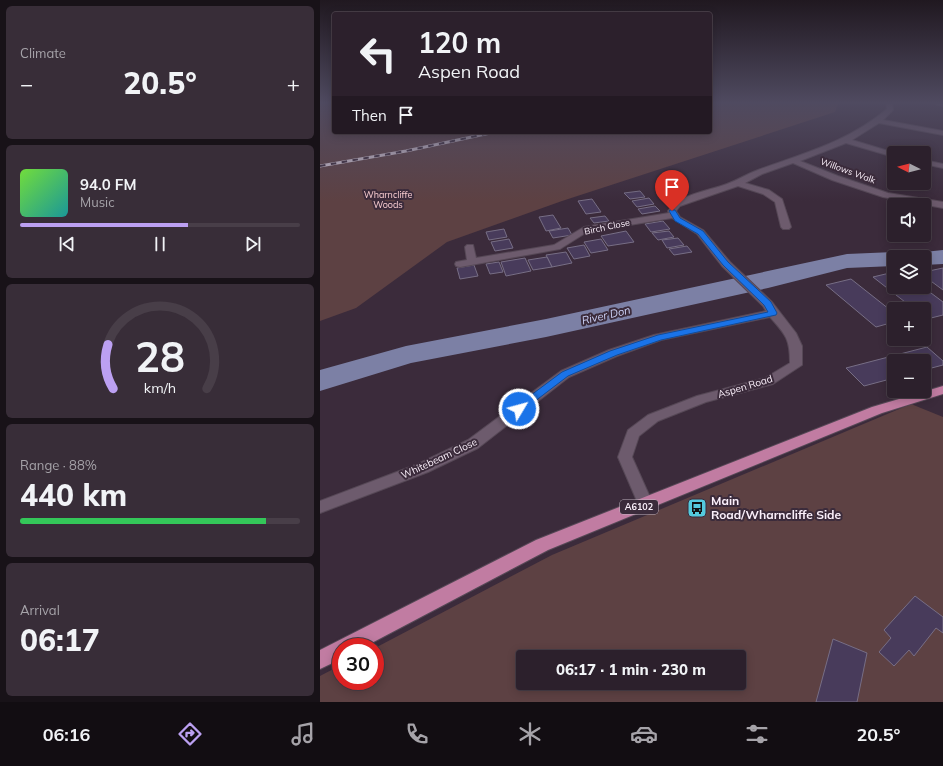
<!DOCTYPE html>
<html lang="en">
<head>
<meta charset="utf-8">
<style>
  :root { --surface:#2c202c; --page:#382d38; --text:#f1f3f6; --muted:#a6a3a9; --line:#483e48; --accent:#bca0f2 }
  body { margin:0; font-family:Mulish,sans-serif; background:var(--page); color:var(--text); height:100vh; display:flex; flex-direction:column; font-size:15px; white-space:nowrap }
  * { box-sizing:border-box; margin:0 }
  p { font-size:13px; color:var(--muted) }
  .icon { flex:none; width:22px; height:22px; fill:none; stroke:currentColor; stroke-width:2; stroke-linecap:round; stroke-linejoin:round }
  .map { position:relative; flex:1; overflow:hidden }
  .drawer { display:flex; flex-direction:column; gap:6px; padding:6px; background:#181218; width:320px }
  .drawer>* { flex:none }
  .hud { position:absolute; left:12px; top:12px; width:380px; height:122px; border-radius:4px; box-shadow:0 2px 10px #0003,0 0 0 1px var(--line); background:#2c202c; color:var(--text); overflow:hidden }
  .needle { width:26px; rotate:276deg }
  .controls { position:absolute; left:567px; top:146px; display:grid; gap:8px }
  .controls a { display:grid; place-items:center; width:44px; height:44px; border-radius:4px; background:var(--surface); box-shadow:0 2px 10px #0003,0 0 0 1px var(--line); font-size:20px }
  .speed { position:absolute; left:12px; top:638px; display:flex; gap:8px; font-size:20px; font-weight:700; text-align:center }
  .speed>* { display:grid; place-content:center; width:52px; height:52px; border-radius:50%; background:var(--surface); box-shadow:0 2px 10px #0003,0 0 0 1px var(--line); line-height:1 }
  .speed .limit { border:6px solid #d22; background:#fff; color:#111 }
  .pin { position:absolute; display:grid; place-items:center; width:34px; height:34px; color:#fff; margin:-41px -17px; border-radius:50% 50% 50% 0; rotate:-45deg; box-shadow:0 0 4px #0007 }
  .pin .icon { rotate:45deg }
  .me { position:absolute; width:44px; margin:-22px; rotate:53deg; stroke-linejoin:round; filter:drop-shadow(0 0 3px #0008) }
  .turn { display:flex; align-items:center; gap:14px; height:84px; padding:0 20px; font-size:18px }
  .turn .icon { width:52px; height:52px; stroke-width:2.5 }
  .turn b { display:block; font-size:28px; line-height:34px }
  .then { display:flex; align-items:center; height:38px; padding:0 20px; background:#0003; gap:8px; font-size:15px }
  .big { font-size:30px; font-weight:800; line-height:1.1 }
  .drawer .widget { flex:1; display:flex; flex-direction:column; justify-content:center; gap:6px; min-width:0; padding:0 14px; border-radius:6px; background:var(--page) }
  .drawer .dial { align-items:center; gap:0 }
  .dial svg { height:104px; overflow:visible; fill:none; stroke:var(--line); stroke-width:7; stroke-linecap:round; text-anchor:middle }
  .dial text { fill:var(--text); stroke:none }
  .song { display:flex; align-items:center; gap:12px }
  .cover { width:48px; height:48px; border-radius:6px; background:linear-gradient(135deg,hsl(100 70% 55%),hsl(180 70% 35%)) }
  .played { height:4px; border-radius:2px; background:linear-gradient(90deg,var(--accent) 60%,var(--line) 60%) }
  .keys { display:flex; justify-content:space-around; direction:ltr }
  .heat { display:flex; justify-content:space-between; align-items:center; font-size:22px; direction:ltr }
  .charge { height:6px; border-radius:3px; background:linear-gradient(90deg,#34c759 88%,var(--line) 0) }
  .trip { position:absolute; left:196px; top:650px; width:230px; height:40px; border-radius:4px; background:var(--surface); box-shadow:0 2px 10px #0003,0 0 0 1px var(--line); font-weight:800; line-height:40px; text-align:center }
  .tabs { display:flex; height:64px; justify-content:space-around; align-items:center; background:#120d12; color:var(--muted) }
  .tabs .icon { width:28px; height:28px }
  .tabs .selected { color:var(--accent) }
  .tabs b { font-size:18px; color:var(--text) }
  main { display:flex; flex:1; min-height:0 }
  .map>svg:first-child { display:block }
  .green { fill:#5d4143; fill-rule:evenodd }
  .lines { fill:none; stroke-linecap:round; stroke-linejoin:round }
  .river { fill:#7c80a5; fill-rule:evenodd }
  .building { fill:#483b5b; stroke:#776e85 }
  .street-casing { stroke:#564856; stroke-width:2 }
  .primary-casing { stroke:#564856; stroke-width:2 }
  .street { fill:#6d5b6d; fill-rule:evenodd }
  .primary { fill:#c17ca2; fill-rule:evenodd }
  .rail-casing { stroke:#d8ccd8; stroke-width:3 }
  .rail { stroke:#3b2b3b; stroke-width:2; stroke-dasharray:5.5; stroke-linecap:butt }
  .route { fill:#1a73e8; stroke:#114b97 }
  .labels { text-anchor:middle; stroke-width:4; stroke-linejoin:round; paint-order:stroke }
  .far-street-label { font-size:9px; fill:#fbf0fb; stroke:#3b2b3b }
  .far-park-label { font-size:9px; fill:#fccfd3; stroke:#3b2b3b }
  .shield { fill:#3b2b3b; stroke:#c1b5c1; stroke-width:1 }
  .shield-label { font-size:9px; font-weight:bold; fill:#fbf0fb }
  .street-label { font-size:10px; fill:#fbf0fb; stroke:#3b2b3b }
  .water-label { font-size:11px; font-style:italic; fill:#cdd2f7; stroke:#3b2b3b }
  .near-poi-label { font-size:12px; font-weight:bold; fill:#fbf0fb; stroke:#3b2b3b; text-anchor:start }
</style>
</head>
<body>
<main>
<section class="drawer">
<div class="widget"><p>Climate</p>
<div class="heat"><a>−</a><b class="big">20.5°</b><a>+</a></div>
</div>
<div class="widget">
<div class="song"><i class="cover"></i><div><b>94.0 FM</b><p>Music</p></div></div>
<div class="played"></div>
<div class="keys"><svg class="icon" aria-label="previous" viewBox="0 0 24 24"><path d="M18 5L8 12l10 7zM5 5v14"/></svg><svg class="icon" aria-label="pause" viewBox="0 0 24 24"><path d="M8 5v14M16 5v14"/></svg><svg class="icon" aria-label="next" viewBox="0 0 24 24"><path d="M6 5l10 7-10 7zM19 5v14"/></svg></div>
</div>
<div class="widget dial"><svg viewBox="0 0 100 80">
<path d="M14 69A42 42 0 1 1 86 69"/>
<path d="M14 69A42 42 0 0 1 10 35" stroke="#bca0f2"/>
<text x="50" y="56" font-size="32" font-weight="700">28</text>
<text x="50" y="72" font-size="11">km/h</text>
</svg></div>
<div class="widget"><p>Range · 88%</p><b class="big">440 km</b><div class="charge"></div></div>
<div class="widget"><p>Arrival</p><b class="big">06:17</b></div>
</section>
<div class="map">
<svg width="623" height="702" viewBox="0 0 623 702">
  <rect width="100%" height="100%" fill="#3b2b3b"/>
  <g class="green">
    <polygon points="0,102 14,102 14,132 390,132 390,102 519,102 515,112 242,201 127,242 36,308 0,321"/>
    <path d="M591,404L623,417V702H0V676L21,665V681H55V648L232,555ZM203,657H419V683H203Z"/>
  </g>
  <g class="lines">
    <g class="river">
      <polygon points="623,250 623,264 604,265 604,257 592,257 595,253"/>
      <polygon points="574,252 583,254 585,257 574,257 574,266 527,268 448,288 226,337 91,363 0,391 0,370 86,346 226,319 527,254"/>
    </g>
  </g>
  <g class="building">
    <polygon points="320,191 325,197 310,199 304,193"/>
    <polygon points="329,198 334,204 317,207 312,201"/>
    <polygon points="272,199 281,212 266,214 258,201"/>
    <polygon points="335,206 340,211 322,214 318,209"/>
    <polygon points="233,215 241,228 226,231 219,217"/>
    <polygon points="285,216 289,221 274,223 270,218"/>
    <polygon points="343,221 350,229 331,232 325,224"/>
    <polygon points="248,228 252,235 233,238 229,231"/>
    <polygon points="184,229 187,237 169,240 166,232"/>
    <polygon points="306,231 314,242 288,246 281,236"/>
    <polygon points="349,231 354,237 338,240 332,233"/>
    <polygon points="358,238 364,245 347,248 342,240"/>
    <polygon points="189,239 193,248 175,251 171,242"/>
    <polygon points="281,239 288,250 271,253 264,242"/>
    <polygon points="264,245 270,256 254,259 247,248"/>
    <polygon points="367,246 372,252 354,255 349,249"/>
    <polygon points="246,252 252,263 232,267 226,255"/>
    <polygon points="227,257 232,267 213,270 208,260"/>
    <polygon points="205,258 211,271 186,276 181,262"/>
    <polygon points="179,262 183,272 170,274 166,264"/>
    <polygon points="154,265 158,276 140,279 137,268"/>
    <polygon points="623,268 623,290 604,276 604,272"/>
    <polygon points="574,272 574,287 603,287 623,302 623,315 607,319 604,317 604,309 594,309 553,277"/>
    <polygon points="531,279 574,313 574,322 556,327 506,285"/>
    <polygon points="607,347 623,361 623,365 604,370 604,361 574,361 574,378 544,386 526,368"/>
    <polygon points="595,596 623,617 623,633 616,628 594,656 589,650 574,666 559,652 571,638 564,630"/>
    <polygon points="513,639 547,653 537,702 496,702"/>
  </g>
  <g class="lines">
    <g class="street-casing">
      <g id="street">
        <path d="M566,102H572L573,110L563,120L623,131V135L559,123L532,140L575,153L574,157L526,143L480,161L518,176L568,193L623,202V208L563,197L512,180L473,163L442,174L425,183L449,190L462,199L471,227L469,229H463L461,227L455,202L443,194L418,186L360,206L356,211L360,217L383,230L410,262L452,302L476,333L482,346V365L453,384L386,402L338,421L319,436L312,457L333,504L330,508L325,510L320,508L298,457L308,430L328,415L377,396L445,378L470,363C470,339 466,335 450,317L341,340L297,356L249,377L158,448L108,472L0,513V501L98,464L148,440L241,371L289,350L334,335L446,311L443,306L402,266L377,234L352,218L267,232L240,249L140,267L136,266L135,264L136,262L147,260L145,247L147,245H153L156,258L234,245L264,227L349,213L348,211C360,194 388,191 407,184C418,180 427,174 438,170C484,153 528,142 567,109Z"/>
        <polygon points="606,102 623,102 623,106"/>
        <polygon points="604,160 623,164 623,168 604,164"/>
      </g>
    </g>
    <g class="primary-casing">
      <polygon id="primary" points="623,386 623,394 562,413 228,550 44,647 21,647 21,659 0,669 0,650 216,540 552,407"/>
    </g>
    <use href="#street" class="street"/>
    <use href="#primary" class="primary"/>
    <g class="rail-casing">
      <polyline id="rail" points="0,166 86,151 175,132"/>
    </g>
    <use href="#rail" class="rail"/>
  </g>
  <linearGradient id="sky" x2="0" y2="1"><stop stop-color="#201820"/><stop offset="0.51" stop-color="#4f4a60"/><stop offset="1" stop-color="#4f4a60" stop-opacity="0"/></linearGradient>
  <rect width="623" height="201" fill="url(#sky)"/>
  <polygon class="route" points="350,210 355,210 360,218 383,231 408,262 451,302 457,313 456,315 341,340 297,355 248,376 202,411 195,411 194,409 195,407 242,372 290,351 338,335 448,312 444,305 403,265 378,234 355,221 349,211"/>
  <defs>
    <g id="bus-square" transform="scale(1)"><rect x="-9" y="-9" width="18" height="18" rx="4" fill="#54cadd" stroke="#3b2b3b"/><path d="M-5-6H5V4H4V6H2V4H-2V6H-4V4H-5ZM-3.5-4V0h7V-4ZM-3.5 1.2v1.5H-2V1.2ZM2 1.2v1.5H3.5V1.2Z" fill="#111"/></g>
  </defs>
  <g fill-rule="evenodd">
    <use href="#bus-square" x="377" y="508"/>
  </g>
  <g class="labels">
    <g class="far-street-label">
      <text transform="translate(528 171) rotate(20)" y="3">Willows Walk</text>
      <text transform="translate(287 227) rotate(-12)" y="3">Birch Close</text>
    </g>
    <g class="far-park-label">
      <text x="68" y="198">Wharncliffe<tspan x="68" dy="10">Woods</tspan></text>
    </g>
    <rect class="shield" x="300" y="500" width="38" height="14" rx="3"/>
    <g class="shield-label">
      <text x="319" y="510">A6102</text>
    </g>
    <g class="street-label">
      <text transform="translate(425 386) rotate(-17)" y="4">Aspen Road</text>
      <text transform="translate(119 458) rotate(-25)" y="4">Whitebeam Close</text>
    </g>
    <g class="water-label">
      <text transform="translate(286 315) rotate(-13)" y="4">River Don</text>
    </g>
    <g class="near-poi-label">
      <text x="391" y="505">Main<tspan x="391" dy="14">Road/Wharncliffe Side</tspan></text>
    </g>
  </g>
</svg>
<div class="controls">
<a><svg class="needle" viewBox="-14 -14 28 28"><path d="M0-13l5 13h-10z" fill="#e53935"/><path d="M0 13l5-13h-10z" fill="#a6a3a9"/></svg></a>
<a><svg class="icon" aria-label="sound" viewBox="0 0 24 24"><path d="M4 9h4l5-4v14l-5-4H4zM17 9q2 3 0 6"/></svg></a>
<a><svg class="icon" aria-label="layers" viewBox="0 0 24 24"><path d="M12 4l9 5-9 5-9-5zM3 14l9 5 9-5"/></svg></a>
<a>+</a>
<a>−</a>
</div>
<div class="speed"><div class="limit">30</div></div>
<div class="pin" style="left:352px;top:211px;background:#d93025"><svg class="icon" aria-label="arrive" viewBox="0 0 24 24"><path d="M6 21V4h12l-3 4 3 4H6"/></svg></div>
<svg class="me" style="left:199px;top:409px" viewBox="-20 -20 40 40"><circle r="17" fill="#1a73e8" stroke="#fff" stroke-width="3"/><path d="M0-11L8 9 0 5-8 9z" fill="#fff"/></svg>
<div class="trip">06:17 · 1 min · 230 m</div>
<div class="hud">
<div class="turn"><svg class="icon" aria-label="left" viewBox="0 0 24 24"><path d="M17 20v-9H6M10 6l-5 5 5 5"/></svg><div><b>120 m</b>Aspen Road</div></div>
<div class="then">Then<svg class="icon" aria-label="arrive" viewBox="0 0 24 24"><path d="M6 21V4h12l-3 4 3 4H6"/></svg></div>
</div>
</div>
</main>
<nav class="tabs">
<b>06:16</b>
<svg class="icon selected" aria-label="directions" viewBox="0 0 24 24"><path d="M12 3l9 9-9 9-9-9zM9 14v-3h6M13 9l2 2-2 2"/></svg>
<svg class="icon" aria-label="music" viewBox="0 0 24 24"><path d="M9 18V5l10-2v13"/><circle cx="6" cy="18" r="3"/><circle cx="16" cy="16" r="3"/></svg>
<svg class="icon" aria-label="phone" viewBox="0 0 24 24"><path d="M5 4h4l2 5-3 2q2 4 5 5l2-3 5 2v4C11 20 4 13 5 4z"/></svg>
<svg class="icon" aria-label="climate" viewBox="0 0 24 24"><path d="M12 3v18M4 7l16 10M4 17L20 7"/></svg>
<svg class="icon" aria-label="car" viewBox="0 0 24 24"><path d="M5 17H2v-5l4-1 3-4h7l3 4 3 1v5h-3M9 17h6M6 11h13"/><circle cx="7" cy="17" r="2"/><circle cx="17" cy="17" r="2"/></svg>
<svg class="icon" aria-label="filters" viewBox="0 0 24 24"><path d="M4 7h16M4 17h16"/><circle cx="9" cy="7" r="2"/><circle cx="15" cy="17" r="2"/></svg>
<b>20.5°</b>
</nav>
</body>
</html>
